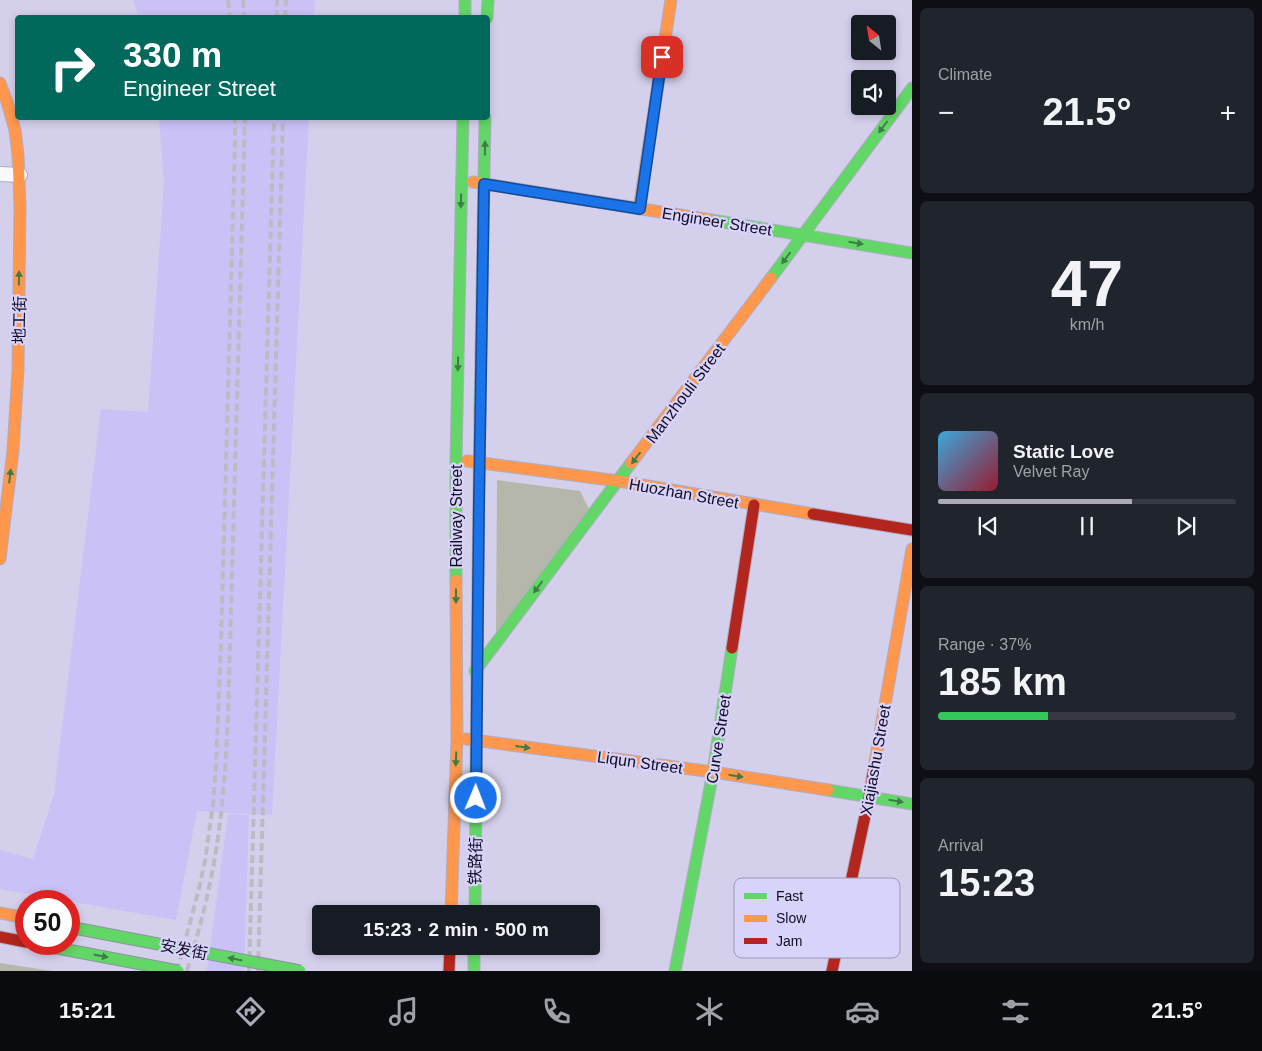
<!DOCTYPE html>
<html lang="en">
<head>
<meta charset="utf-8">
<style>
  :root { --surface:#171b24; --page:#20242c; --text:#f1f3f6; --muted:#9ea1a6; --line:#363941; --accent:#abaab7 }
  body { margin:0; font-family:Arial,"Noto Sans SC",sans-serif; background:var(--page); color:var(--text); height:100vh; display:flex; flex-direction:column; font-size:19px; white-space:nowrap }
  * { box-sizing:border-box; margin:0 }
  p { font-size:16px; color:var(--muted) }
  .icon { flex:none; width:28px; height:28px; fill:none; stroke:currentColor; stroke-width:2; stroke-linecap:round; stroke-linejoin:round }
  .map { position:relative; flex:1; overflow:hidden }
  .panel { display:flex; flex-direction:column; gap:8px; padding:8px; background:#0d0f14; width:350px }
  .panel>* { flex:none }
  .top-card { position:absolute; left:15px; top:15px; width:475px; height:105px; border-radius:5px; box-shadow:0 2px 8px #0003; background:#00695c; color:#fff; overflow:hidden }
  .needle { width:32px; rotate:330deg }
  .controls { position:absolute; left:851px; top:15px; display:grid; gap:10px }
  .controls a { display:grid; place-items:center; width:45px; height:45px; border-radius:5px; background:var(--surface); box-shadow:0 2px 8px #0003; font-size:25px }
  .speed { position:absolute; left:15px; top:890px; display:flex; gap:10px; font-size:25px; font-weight:700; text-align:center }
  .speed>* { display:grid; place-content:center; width:65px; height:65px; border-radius:50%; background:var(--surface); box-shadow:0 2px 8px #0003; line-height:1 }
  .speed .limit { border:8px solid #d22; background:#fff; color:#111 }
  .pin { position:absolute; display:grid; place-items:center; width:42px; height:42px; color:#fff; margin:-21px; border-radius:10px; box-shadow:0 2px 8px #0006 }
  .me { position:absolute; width:55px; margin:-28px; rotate:1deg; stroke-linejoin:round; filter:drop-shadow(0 0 4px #0008) }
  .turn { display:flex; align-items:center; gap:18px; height:105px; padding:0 25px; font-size:22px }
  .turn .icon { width:65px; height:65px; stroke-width:2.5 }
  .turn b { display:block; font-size:35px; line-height:42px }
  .big { font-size:38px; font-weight:600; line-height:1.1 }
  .panel .card { flex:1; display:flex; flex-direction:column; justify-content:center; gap:8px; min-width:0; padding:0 18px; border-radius:8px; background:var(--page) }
  .panel .dial { align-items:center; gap:0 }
  .dial b { font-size:65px; line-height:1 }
  .song { display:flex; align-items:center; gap:15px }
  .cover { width:60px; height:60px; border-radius:8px; background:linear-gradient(135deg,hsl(200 70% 55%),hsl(350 70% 35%)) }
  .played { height:5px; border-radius:2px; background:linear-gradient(90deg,var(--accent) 65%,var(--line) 65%) }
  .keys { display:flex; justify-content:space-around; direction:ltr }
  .heat { display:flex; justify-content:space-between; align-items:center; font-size:28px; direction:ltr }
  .charge { height:8px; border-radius:4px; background:linear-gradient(90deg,#34c759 37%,var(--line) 0) }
  .trip { position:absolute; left:312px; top:905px; width:288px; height:50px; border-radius:5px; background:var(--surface); box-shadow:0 2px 8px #0003; font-weight:600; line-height:50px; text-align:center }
  .dock { display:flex; height:80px; justify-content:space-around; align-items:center; background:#090b0e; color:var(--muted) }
  .dock .icon { width:35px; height:35px }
  .dock .current { color:var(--accent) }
  .dock b { font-size:22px; color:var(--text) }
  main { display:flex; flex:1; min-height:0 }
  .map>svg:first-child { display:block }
  .built { fill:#cac2f6 }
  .green { fill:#b6b7ab }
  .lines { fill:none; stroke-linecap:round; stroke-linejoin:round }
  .street-casing { stroke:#b0acc4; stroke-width:16 }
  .fast-casing { stroke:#b0acc4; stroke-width:13 }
  .slow-casing { stroke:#b0acc4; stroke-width:13 }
  .jam-casing { stroke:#b0acc4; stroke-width:13 }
  .street { stroke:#f9f8fc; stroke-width:14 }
  .fast { stroke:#63d668; stroke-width:11 }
  .slow { stroke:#ff974d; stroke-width:11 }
  .jam { stroke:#b3261e; stroke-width:11 }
  .rail { stroke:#bcbbc3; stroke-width:4; stroke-dasharray:8 4; stroke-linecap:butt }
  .fast-bridge-casing { stroke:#8a949e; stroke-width:13; stroke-linecap:butt }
  .fast-bridge { stroke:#63d668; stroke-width:11 }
  .oneway { fill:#3f7c49 }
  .route-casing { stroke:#114b97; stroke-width:12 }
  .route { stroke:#1a73e8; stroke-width:9 }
  .labels { text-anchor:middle; stroke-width:4.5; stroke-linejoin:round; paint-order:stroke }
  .street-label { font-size:16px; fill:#120d23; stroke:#d8d3fa }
  .key { fill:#d8d3fa; stroke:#9d98ba; stroke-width:1 }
  .key-label { font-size:14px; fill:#120d23 }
</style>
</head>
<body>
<main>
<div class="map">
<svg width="912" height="971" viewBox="0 0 912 971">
  <rect width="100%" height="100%" fill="#d4d0ec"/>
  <g class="built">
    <polygon points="133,0 315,0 314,17 139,17"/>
    <polygon points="159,118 309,118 272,815 197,811 176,920 0,889 0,850 33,859 54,794 101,409 148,412 164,183"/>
    <polygon points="228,814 249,815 244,971 207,971"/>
  </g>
  <g class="green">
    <polygon points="497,480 580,491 590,511 496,634"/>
    <polygon points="0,963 52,971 0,971"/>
  </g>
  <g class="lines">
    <g class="street-casing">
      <polyline id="street" points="0,174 20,175"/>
    </g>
    <g class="fast-casing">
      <g id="fast">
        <polyline points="465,0 465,18"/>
        <polyline points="487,18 488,0"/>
        <polyline points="711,220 912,253"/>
        <polyline points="771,278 912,88"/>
        <polyline points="480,409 485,118"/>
        <polyline points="456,580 456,460 463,118"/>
        <polyline points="475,671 631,463"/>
        <polyline points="828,790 912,804"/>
        <polyline points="475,914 477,661"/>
        <polyline points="474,946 474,971"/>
        <polyline points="675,971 713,772 732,648"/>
      </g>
    </g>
    <g class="slow-casing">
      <g id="slow">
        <polyline points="0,83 7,102 15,130 18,155 20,207 18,370 13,451 0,559"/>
        <polyline points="473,182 711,220"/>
        <polyline points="639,209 671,0"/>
        <polyline points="467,461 618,481 813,514"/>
        <polyline points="631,463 771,278"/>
        <polyline points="477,661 480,409"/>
        <polyline points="466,739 713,772 828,790"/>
        <polyline points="874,768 912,549"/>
        <polyline points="0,913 26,918"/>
        <polyline points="451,914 457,738 456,580"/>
      </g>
    </g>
    <g class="jam-casing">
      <g id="jam">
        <polyline points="813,514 912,530"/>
        <polyline points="732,648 754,505"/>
        <polyline points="0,937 26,942"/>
        <polyline points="449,971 450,946"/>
        <polyline points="832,971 869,797 874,768"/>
      </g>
    </g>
    <use href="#street" class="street"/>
    <use href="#fast" class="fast"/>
    <use href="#slow" class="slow"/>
    <use href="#jam" class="jam"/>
    <g class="rail">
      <polyline points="228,0 230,18"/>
      <polyline points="243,0 244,18"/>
      <polyline points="277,18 277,0"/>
      <polyline points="285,18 286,0"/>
      <polyline points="177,971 198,893 205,861 213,804 216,766 221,641 235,143 235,118"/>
      <path d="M187,971C200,927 212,883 218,837C224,797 226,756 228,715L245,118"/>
      <polyline points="249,971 274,118"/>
      <polyline points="258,971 283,118"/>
    </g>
    <g class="fast-bridge-casing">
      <g id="fast-bridge">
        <polyline points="69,927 300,971"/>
        <polyline points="36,944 178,971"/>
      </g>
    </g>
    <use href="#fast-bridge" class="fast-bridge"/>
  </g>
  <defs><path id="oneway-solid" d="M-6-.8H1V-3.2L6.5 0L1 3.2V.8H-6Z" transform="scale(1.25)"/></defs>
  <g class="oneway">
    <use href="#oneway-solid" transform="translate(883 127) rotate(127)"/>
    <use href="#oneway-solid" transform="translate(485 148) rotate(-89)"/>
    <use href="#oneway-solid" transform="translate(461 201) rotate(91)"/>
    <use href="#oneway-solid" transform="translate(856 243) rotate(9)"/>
    <use href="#oneway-solid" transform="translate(786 258) rotate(127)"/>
    <use href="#oneway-solid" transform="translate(19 278) rotate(-89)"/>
    <use href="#oneway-solid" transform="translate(458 364) rotate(91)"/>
    <use href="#oneway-solid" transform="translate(636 458) rotate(127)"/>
    <use href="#oneway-solid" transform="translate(10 476) rotate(-83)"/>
    <use href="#oneway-solid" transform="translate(538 587) rotate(127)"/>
    <use href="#oneway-solid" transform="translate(456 596) rotate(90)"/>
    <use href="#oneway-solid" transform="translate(523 747) rotate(8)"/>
    <use href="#oneway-solid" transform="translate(456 759) rotate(92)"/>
    <use href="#oneway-solid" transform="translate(736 776) rotate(9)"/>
    <use href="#oneway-solid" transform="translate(896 801) rotate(9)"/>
    <use href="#oneway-solid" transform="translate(101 956) rotate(11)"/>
    <use href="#oneway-solid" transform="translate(235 959) rotate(-169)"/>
  </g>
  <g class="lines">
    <g class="route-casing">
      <polyline id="route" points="476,798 479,501 484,184 640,209 662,57"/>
    </g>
    <use href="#route" class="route"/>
  </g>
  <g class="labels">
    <g class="street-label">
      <text transform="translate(717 221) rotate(9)" y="6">Engineer Street</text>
      <text transform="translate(19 320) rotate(-89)" y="6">地工街</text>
      <text transform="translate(685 393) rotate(-53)" y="6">Manzhouli Street</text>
      <text transform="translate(684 493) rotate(10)" y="6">Huozhan Street</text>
      <text transform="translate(456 516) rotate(-90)" y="6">Railway Street</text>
      <text transform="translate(718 739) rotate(-81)" y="6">Curve Street</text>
      <text transform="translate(875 760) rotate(-80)" y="6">Xiajiashu Street</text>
      <text transform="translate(640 762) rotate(8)" y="6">Liqun Street</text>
      <text transform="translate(475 861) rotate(-89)" y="6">铁路街</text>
      <text transform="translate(184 949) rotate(11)" y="6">安发街</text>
    </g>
  </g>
  <rect x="734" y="878" width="166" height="80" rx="8" class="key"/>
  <rect x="744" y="893" width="23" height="6" fill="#63d668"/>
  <rect x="744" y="915" width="23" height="7" fill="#ff974d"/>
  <rect x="744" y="938" width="23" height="6" fill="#b3261e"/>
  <g class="key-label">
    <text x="776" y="901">Fast</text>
    <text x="776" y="923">Slow</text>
    <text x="776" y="946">Jam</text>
  </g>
</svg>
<div class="controls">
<a><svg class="needle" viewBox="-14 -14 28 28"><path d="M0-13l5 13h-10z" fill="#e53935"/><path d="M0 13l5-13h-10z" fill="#9ea1a6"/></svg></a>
<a><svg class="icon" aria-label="sound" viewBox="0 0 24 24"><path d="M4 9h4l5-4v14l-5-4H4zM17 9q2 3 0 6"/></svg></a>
</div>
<div class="speed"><div class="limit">50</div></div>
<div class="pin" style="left:662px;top:57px;background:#d93025"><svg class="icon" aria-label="arrive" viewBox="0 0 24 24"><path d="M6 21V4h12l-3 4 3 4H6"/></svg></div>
<svg class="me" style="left:476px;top:798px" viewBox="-20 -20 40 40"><circle r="17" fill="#1a73e8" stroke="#fff" stroke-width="3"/><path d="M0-11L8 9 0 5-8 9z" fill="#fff"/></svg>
<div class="trip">15:23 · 2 min · 500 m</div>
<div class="top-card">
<div class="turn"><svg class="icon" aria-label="right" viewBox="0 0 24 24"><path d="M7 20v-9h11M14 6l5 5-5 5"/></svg><div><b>330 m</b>Engineer Street</div></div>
</div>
</div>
<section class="panel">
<div class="card"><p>Climate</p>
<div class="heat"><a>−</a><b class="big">21.5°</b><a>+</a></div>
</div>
<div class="card dial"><b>47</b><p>km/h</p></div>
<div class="card">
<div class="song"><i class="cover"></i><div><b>Static Love</b><p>Velvet Ray</p></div></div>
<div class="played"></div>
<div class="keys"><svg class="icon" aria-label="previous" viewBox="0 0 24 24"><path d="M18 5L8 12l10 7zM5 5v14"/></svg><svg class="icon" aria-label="pause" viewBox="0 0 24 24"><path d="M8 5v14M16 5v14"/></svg><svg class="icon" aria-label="next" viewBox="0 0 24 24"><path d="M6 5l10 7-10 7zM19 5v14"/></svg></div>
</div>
<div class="card"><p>Range · 37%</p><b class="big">185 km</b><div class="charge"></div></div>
<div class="card"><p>Arrival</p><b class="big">15:23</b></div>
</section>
</main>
<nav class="dock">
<b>15:21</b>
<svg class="icon current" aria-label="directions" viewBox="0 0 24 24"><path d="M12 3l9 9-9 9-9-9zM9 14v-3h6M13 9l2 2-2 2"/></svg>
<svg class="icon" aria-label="music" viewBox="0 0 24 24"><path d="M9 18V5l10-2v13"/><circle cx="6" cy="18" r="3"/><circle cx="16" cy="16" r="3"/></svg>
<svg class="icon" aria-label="phone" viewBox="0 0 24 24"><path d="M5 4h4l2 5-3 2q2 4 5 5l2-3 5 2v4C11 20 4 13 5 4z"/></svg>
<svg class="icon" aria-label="climate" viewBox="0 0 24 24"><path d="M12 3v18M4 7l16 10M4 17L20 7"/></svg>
<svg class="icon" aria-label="car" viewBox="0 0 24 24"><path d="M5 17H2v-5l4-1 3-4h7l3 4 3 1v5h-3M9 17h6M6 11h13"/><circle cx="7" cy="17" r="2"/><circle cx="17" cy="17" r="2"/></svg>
<svg class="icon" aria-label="filters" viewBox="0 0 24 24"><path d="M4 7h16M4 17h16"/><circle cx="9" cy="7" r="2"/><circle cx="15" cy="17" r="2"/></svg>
<b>21.5°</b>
</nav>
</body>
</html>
